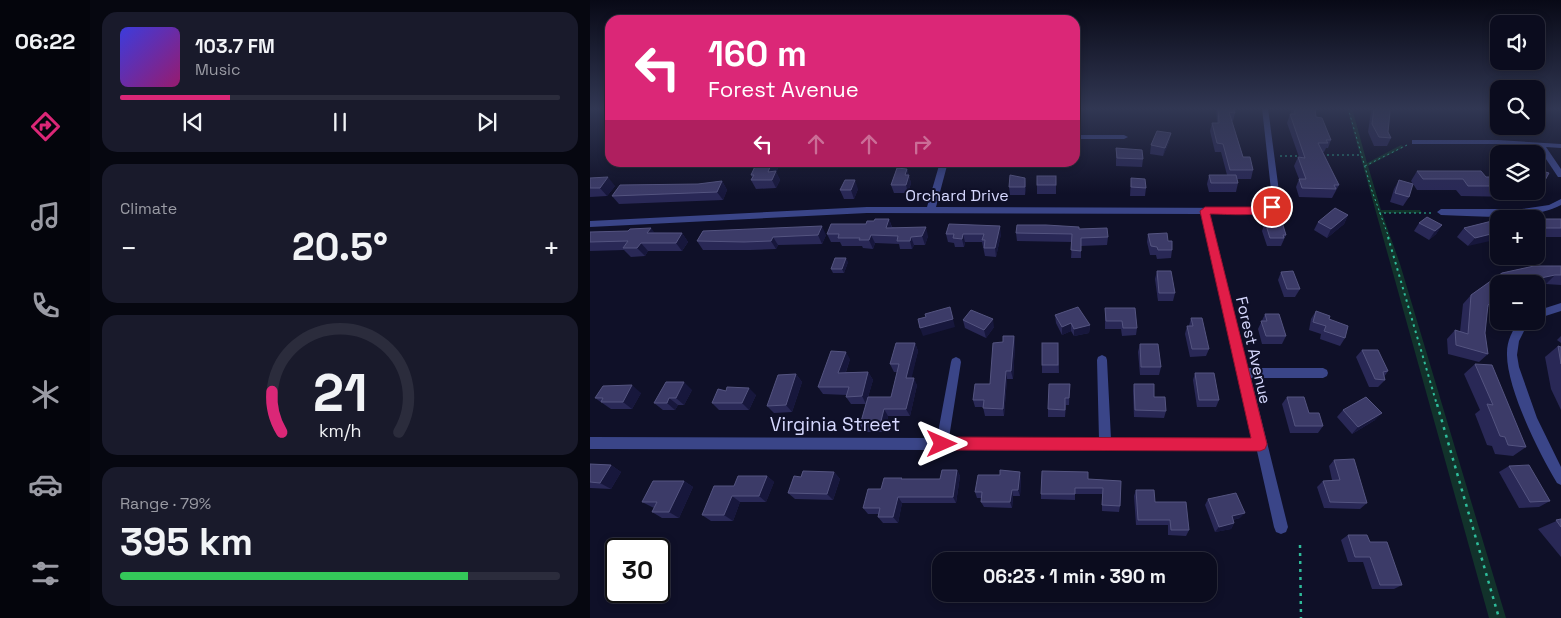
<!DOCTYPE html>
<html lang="en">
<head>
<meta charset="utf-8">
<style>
  :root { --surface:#0b0c1e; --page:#191a2b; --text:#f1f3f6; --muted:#9a9ba4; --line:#2b2c3c; --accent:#db2777 }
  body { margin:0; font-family:"Space Grotesk",sans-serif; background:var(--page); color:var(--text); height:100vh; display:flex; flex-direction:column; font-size:19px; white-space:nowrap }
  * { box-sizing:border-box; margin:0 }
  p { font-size:16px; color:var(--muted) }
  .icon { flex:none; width:28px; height:28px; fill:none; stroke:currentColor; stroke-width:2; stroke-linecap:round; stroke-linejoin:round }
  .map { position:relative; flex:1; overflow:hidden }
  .drawer { display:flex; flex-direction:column; gap:12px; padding:12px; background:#060710; width:500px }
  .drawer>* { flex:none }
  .banner { position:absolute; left:15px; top:15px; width:475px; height:152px; border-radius:15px; box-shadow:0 2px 8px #0003,0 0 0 1px var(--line); background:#db2777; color:#fff; overflow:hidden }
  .buttons { position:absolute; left:900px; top:15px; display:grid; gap:10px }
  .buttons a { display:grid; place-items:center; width:55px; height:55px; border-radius:10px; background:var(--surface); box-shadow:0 2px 8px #0003,0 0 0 1px var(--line); font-size:25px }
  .speed { position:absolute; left:15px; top:538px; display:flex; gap:10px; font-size:25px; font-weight:700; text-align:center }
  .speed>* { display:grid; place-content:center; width:65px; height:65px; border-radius:50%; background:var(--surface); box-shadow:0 2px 8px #0003,0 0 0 1px var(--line); line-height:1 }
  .speed .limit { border:2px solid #111; border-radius:8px; background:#fff; color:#111 }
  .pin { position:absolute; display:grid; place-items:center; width:42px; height:42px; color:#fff; margin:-21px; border:2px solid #fff; border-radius:50%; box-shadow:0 1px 5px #0007 }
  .me { position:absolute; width:55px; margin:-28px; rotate:90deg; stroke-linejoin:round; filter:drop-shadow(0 0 4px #0008) }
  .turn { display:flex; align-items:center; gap:18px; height:105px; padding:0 20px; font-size:22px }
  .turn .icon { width:65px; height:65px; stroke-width:2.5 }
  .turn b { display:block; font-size:35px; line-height:42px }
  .lanes { display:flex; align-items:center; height:48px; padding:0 20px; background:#0003; justify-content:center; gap:25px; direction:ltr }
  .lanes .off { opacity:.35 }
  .big { font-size:38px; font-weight:600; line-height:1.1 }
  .drawer .card { flex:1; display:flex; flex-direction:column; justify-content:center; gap:8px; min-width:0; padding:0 18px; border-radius:15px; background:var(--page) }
  .drawer .dial { align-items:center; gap:0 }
  .dial svg { height:130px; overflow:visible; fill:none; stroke:var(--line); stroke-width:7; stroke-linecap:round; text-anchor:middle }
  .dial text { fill:var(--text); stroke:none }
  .song { display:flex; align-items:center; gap:15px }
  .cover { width:60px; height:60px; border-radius:8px; background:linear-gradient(135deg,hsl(240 70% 55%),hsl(320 70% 35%)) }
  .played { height:5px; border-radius:2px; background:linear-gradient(90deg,var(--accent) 25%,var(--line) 25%) }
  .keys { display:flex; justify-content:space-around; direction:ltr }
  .heat { display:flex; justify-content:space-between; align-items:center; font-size:28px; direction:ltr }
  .charge { height:8px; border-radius:4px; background:linear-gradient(90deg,#34c759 79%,var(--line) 0) }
  .trip { position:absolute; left:342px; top:552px; width:285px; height:50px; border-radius:15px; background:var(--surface); box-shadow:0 2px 8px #0003,0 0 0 1px var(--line); font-weight:600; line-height:50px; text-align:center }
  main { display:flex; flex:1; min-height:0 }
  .tabs { display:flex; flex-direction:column; width:90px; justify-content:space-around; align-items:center; background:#04050c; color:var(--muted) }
  .tabs .icon { width:35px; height:35px }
  .tabs .active { color:var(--accent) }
  .tabs b { font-size:22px; color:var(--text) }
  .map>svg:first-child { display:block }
  .green { fill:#12322b }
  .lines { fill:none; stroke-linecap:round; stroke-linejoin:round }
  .path-far2 { stroke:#2ebc9a; stroke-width:1; stroke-dasharray:2 3; stroke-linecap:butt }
  .path-far1 { stroke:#2ebc9a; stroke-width:2; stroke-dasharray:2.5 4; stroke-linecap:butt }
  .path { stroke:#2ebc9a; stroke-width:2.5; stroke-dasharray:3 5; stroke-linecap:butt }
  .minor { fill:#3a4588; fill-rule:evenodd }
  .wall { fill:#292856 }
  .shaded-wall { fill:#17173c }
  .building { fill:#3c3b68; stroke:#545480 }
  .route { fill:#e11d48; stroke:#92132f }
  .labels { text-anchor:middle; stroke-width:4; stroke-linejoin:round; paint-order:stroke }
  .street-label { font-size:16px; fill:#d7d9ff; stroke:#0f1028 }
  .near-street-label { font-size:19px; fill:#d7d9ff; stroke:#0f1028 }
</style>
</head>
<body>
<main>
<nav class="tabs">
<b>06:22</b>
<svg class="icon active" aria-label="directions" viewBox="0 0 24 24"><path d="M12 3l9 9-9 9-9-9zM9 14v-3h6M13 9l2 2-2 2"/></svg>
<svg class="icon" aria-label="music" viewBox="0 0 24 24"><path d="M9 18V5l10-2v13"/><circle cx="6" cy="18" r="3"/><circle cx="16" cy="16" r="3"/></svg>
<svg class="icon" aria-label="phone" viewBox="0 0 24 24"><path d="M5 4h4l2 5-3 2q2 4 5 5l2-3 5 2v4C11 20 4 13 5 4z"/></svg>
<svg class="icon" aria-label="climate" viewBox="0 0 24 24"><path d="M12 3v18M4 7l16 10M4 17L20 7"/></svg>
<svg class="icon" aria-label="car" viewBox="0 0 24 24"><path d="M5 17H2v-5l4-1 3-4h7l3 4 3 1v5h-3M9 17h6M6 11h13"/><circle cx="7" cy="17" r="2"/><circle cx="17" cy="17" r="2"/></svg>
<svg class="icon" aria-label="filters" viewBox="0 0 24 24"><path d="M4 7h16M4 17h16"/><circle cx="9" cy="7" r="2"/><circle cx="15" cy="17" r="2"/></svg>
</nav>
<section class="drawer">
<div class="card">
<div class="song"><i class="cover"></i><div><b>103.7 FM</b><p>Music</p></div></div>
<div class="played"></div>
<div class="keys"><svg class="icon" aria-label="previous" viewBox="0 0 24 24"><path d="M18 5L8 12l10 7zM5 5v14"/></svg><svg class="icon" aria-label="pause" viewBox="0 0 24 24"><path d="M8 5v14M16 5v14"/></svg><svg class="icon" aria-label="next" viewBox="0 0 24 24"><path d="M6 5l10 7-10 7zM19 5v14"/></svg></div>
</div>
<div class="card"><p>Climate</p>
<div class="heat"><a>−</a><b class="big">20.5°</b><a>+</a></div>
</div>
<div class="card dial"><svg viewBox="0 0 100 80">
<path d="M14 69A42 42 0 1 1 86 69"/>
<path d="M14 69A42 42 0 0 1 8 44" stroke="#db2777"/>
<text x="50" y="56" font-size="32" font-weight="700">21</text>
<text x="50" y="72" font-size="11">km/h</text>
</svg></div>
<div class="card"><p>Range · 79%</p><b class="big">395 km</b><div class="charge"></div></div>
</section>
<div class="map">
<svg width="971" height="618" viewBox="0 0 971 618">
  <rect width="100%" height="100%" fill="#0f1028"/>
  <polygon class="green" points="757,108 762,108 777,163 811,145 814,147 778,166 791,210 830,210 832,213 792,213 810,264 916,618 899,618"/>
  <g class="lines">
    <g class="path-far2">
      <polyline points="758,108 781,188 799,238"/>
      <polyline points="732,155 772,155"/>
      <polyline points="690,156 710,156"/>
      <polyline points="775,166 817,145"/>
      <polyline points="789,213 842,213"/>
    </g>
    <polyline class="path-far1" points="798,237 847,405"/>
    <g class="path">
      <polyline points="847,404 909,618"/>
      <polyline points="710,545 711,618"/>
    </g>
    <g class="minor">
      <polygon points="672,108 678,108 690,199 685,209 673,214 620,214 658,368 733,368 737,370 738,373 737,376 733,378 661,378 698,527 696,532 691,534 686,532 684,527 667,451 0,449 0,437 347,438 361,362 362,359 366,357 370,359 371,362 359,438 509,439 507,360 508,357 512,355 516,357 517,360 521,439 664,439 611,214 277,213 0,227 0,221 277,207 337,207 350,162 358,162 346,207 672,208 679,205 682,199"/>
      <polygon points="485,135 534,135 538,137 534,139 485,139"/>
      <polygon points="822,140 908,140 971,144 971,148 956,147 971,169 971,177 968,177 948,147 908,144 822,144"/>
      <path d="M971,199V205C938,222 887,216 851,215L847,212L851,209H932L959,205Z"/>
      <polygon points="971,303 971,311 946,319 946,311"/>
      <path d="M930,321H942L934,331L929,341L927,355L929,367L947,418L971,467V485L967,483C949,453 916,387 917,353C917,341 922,330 930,321Z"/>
    </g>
  </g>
  <g class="wall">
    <rect x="485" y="108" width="3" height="16"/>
    <polygon points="626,108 644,108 645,113 643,121 642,121 653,157 663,170 661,179 647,179 648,183 646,192 619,192 617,184 619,175 637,175 631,152 625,152 620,131 622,123 627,123"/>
    <polygon points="700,108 725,108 726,117 741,140 738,148 736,148 734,152 733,152 749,185 742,198 709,197 706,187 709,179 704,166 708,157 709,157 697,123 700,114 701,114 700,109"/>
    <polygon points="780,108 798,108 798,132 801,138 797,146 784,146 778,132 781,111"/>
    <polygon points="928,126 945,126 940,133 927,129"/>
    <polygon points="581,133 579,142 573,156 560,154 561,145"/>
    <polygon points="919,146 941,146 949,155 946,158 946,154 913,154"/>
    <polygon points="526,148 553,159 552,167 526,166"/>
    <polygon points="167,162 187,162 189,166 186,172 190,180 186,188 166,189 161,180 162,177 161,175"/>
    <polygon points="316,162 327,162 327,165 317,164"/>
    <polygon points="317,169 321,183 318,193 304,193 301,185"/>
    <polygon points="946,169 953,184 946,193 942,191 946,191"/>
    <polygon points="827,171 896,177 909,177 909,191 931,191 926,197 871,196 866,190 827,190 821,181"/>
    <polygon points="466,176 466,194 447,194 447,185"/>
    <polygon points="0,178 25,186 17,196 0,197"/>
    <polygon points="435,178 436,186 435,195 420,195 419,187"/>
    <polygon points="541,178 556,188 555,196 540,196"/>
    <polygon points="809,180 819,197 813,206 800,202 804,189"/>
    <polygon points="132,181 137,190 133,200 29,204 22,196"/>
    <polygon points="268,189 264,199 254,199 250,190"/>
    <polygon points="758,215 754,224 737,238 724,230 728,222"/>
    <polygon points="299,219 302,227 338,236 335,245 324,245 322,249 310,249 309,244 285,243 283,249 273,248 272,246 252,246 250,242 241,242 237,234 276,224 284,221"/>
    <polygon points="948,219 971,219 971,237 947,237 946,236 946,221"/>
    <polygon points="906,220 878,246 867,237 874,228"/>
    <polygon points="675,222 696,235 691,246 677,246 672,231"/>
    <polygon points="829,223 852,225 846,234 839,240 824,231"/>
    <polygon points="489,229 518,237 517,245 491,246 491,258 481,258 482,242 427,241 426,233"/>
    <polygon points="113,231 236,235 232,244 188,245 186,249 160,250 113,250 107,241"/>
    <polygon points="0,232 92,233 98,242 92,251 58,251 55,256 41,257 34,250 0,251"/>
    <polygon points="356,234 411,234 406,257 395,256 392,242 375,242 374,247 365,247 364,243 358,242"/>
    <polygon points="558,234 578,241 582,250 581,258 567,259 566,255 560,255 557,242"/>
    <polygon points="258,262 254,273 243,273 241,269"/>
    <polygon points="944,266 971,266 971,285 956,284 946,287 946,284 909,284 909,299 897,308 895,333 898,354 889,362 858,354 857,339 865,330 870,332 873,304 881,295 912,273"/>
    <polygon points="567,271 585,293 583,301 568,301 565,279"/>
    <polygon points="691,272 710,289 705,297 694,297 688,280"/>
    <polygon points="515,308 547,328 546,335 532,336 531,329 515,329"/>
    <polygon points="726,311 739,319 755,338 750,346 730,339 731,334 719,330 721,319"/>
    <polygon points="675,314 696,336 692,344 672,344 668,329"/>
    <polygon points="465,315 500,325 499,333 484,336 481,331 472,335 466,323"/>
    <polygon points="601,318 619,349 616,356 600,357 595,334 597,326 599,326"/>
    <polygon points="373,320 404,327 396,338 375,328"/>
    <polygon points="424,336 425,344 423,379 417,379 414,416 395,416 393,407 385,407 383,400 400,384 413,342"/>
    <polygon points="971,336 971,343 967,340"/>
    <polygon points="325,343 328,351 321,378 327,385 320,416 298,416 295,432 274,432 270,425 276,404 261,404 256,397 257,395 233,394 228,387 260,359 256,372 278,372 283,380 278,397 301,397 307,372 304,372 300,364"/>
    <polygon points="468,343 469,373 452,373 452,365"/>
    <polygon points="550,344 571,367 569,375 550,375 548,352"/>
    <polygon points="968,346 971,347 971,410 961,389 955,357"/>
    <polygon points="772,350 798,371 794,377 795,380 788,387 779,387 766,357"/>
    <polygon points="885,364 936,447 923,456 905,454 902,446 897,445 885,414 890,410 874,374"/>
    <polygon points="605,373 629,400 626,407 607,407 603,380"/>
    <polygon points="206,374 212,382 202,412 184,413 177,406"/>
    <polygon points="480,384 479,405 476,405 475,417 458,417 458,409"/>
    <polygon points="544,384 564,397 576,411 574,418 544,417 543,391"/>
    <polygon points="102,390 94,405 88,405 85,410 73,410 64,403"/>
    <polygon points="136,391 166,395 159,410 129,410 122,403"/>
    <polygon points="51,393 42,409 21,409 5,398"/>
    <polygon points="697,397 719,413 733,426 728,433 700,433 692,404"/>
    <polygon points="753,410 785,420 762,434 747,417"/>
    <polygon points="744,460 777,503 770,509 734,508 727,487 733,481 742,480 739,466"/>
    <polygon points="0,464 21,465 31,472 21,489 0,488"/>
    <polygon points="919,466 960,501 949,507 929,508 909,472"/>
    <polygon points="367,470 370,476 366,503 312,503 308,523 293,523 288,517 289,514 278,514 273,508 291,489 313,479 350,479"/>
    <polygon points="244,472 250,479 243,500 205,499 198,493 211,477"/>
    <polygon points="177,476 184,482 176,502 150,502 143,521 121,521 112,515 144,486"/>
    <polygon points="431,478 430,496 423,496 422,508 394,507 391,502 392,498 387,498 385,492"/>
    <polygon points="498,479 531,481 530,506 529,512 512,511 512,494 485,494 485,500 451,499 451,494"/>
    <polygon points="94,481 103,487 89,518 72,518 62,512 64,508 52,502"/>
    <polygon points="546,490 565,502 599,530 596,536 578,535 578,525 546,525 544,496"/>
    <polygon points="618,499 650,518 643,520 644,523 641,529 625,532 615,505"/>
    <polygon points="971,519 971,557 948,529"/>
    <polygon points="758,535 780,542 812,585 804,589 782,589 773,562 758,562 751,540"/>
    <polygon points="69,587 74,590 69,604 59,604 53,602"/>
  </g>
  <g class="shaded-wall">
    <polygon points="581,133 579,142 573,156 575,148"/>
    <polygon points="182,162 187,162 189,166 186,172 190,180 186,188 178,172"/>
    <polygon points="317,169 321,183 318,193 316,185 315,175"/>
    <polygon points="18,177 25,186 17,196 10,188"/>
    <polygon points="435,178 436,186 435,195"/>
    <polygon points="265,180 268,189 264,199 261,190"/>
    <polygon points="132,181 137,190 133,200 127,192"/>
    <polygon points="758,215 754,224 737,238 741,229"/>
    <polygon points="299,219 302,228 299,236 296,228"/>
    <polygon points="852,225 846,234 839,240 845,231"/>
    <polygon points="232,226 236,235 232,244 228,235"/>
    <polygon points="410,226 411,234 406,257 405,248"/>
    <polygon points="336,227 338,236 335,245 332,236"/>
    <polygon points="61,228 68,237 57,233"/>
    <polygon points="909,232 909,239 878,246 885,238"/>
    <polygon points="92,233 98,242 92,251 86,243"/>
    <polygon points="373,234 375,242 374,247 372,239"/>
    <polygon points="281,235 285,243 283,249 279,240"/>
    <polygon points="183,237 188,245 186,249 181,241"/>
    <polygon points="321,237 324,245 322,249 320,241"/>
    <polygon points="51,243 58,251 55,256 47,248"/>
    <polygon points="256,258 258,262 254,273 252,269"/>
    <polygon points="965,275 956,284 946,287 946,284 931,284 932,282"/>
    <polygon points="909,297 909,299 889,314 898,305"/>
    <polygon points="363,319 365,327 333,336 330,328"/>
    <polygon points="403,319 404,327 396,338 394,330"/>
    <polygon points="481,323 481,331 472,335 472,327"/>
    <polygon points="500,325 499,333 484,336 484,329"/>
    <polygon points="424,336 425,344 423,379 421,371"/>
    <polygon points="325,343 328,351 320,385 316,378"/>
    <polygon points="256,352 260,359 253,380 248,373"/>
    <polygon points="416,371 417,379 414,416 413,409"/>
    <polygon points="278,372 283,380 276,404 272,396"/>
    <polygon points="206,374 212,382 202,412 196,405"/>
    <polygon points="324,378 327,385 320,416 316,409"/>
    <polygon points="94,382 102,390 94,405 86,398"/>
    <polygon points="42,385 51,393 42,409 33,402"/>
    <polygon points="159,388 166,395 159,410 152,403"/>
    <polygon points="79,398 88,405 85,410 77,403"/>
    <polygon points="294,409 298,416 295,432 290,425"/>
    <polygon points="792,413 785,420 762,434 768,427"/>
    <polygon points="21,465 31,472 21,489 10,483"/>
    <polygon points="367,470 370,476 366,503 363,497"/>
    <polygon points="244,472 250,479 243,500 237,494"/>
    <polygon points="430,472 431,478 430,496 428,490"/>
    <polygon points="177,476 184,482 176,502 169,496"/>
    <polygon points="94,481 103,487 89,518 79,512"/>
    <polygon points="422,490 423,496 422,508 420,502"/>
    <polygon points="142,496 150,502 143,521 134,515"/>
    <polygon points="308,497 312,503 308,523 303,517"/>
    <polygon points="655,513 650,518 638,521 642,516"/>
    <polygon points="644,523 641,529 625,532 629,527"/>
    <polygon points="69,587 74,590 69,604 63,602 67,591 69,591"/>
  </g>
  <g class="building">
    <rect x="485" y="108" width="3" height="8"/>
    <polygon points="628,108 644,108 645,113 639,112 653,157 660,157 663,170 640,170 633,144 627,143 622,123 629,123"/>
    <polygon points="704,108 725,108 726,117 732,118 741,140 736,140 738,143 728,143 749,185 744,185 746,189 712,188 709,179 716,179 708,157 715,158 700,114 705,114"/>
    <polygon points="784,108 798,108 800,112 798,132 801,138 789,137 782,124"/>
    <polygon points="946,114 948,114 947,124 946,124"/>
    <polygon points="567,131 581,133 575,148 561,145"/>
    <polygon points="919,146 941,146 949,155 946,155 946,154 925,154"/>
    <polygon points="526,148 552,150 553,159 527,158"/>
    <polygon points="167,162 182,162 178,172 186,171 182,180 161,180 164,175 161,175"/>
    <polygon points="307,168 317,169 315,175 319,175 316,185 301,185"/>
    <polygon points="946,169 959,173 953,184 946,182"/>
    <polygon points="827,171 891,171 896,177 909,177 909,186 878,186 873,179 833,179"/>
    <polygon points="420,175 435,178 435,187 419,187"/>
    <polygon points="619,175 646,175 648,183 621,183"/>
    <rect x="447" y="176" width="19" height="9"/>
    <polygon points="18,177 10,188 0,188 0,178"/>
    <polygon points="541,178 555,179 556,188 541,187"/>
    <polygon points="255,180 265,180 261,190 250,190"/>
    <polygon points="809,180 823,184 819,197 805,193"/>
    <polygon points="132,181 127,192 22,196 30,185 108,184"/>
    <polygon points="745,208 758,215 741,229 728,222"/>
    <polygon points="837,217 852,225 845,231 829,223"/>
    <polygon points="285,219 299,219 296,228 336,227 332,236 321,237 320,241 307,241 308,236 281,235 279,240 269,240 270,238 248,238 249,234 237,234 241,224 276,224 277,221 284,221"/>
    <polygon points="948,219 971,219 971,228 955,228"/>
    <polygon points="906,220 909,220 909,232 885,238 874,228"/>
    <polygon points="675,222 692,222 696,235 693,235 694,238 680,238"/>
    <polygon points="359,224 410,226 405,248 394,248 395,240 392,240 394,234 373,234 372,239 363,238 364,234 356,234"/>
    <polygon points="427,225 456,225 489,227 489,229 517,228 518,237 491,238 491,251 481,250 482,234 426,233"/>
    <polygon points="232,226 228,235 183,237 181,241 154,242 107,241 113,231"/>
    <polygon points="61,228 57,233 92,233 86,243 51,243 47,248 33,248 38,241 0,242 0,232 38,231 40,229"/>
    <polygon points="577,233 578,241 582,241 582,250 568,250 567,247 561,246 558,234"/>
    <polygon points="245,258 256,258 252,269 241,269"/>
    <polygon points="944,266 971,266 971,275 965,275 932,282 930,280 926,284 909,284 909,297 898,305 895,333 898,354 866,345 865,330 878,334 881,295 912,273"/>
    <polygon points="567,271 581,271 585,293 569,293"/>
    <polygon points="703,271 710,289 697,289 691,272"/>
    <polygon points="360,307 363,319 330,328 328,319 336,317 335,314"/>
    <polygon points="488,307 500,325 484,329 481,323 472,327 465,315"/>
    <polygon points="515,308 545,308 547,328 533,328 532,321 516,321"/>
    <polygon points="381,310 403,319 394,330 373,320"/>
    <polygon points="726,311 740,316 739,319 758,326 755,338 734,331 736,326 723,322"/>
    <polygon points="675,314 689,314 696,336 676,336 671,321 677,321"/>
    <polygon points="601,318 612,318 619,349 602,349 597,326 603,326"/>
    <polygon points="413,336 424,336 421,371 416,371 413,409 393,408 394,400 383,400 385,384 400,384 403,343 413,342"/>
    <polygon points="306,343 325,343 316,378 324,378 316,409 294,409 290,425 270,425 278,397 301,397 309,364 300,364"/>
    <rect x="452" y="343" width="16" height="22"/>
    <polygon points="550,344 568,344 571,367 551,367"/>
    <polygon points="968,346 971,347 971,364"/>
    <polygon points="772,350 788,350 798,371 793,372 795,380 785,379"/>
    <polygon points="241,351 256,352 248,373 278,372 272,396 256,397 259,387 228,387"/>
    <polygon points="885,364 902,365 936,447 918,445 915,437 910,436 897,404 903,405"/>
    <polygon points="605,373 624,373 629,400 609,400"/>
    <polygon points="206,374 196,405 177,406 188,375"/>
    <polygon points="76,382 94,382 86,398 79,398 77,403 64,403"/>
    <polygon points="459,384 480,384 479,398 475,398 475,410 458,409"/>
    <polygon points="544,384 564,384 564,397 575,397 576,411 545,410"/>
    <polygon points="42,385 33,402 11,402 13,398 5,398 13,386"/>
    <polygon points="137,387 159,388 152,403 122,403 128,389 136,391"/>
    <polygon points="697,397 714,397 719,413 729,413 733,426 705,426"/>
    <polygon points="776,397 792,413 768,427 753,410"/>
    <polygon points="764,459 777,503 740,502 733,481 750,480 744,460"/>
    <polygon points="0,464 21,465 10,483 0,482"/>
    <polygon points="939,465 960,501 940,502 919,466"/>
    <polygon points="352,470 367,470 363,497 308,497 303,517 288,517 290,508 273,508 278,489 291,489 294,478 312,478 311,479 350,479"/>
    <polygon points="410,470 430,472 428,490 422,490 420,502 391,502 392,492 385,492 388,475 410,475"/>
    <polygon points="213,471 244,472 237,494 198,493 204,476 211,477"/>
    <polygon points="452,471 498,472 498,479 531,481 530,506 512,505 513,488 485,488 485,494 451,494"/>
    <polygon points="148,476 177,476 169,496 142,496 134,515 112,515 124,486 144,486"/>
    <polygon points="63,481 94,481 79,512 62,512 67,502 52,502"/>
    <polygon points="546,490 564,490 565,502 596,502 599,530 581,530 580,520 548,520"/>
    <polygon points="646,493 655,513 642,516 644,523 629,527 618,499"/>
    <polygon points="971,519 971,527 966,520"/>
    <polygon points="758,535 777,535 780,542 797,542 812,585 790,585 780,557 765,557"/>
    <polygon points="58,591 67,591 63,602 53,602"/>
  </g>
  <linearGradient id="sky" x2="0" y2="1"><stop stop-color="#080916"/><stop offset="0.56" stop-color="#313753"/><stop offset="1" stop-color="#313753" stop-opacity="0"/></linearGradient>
  <rect width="971" height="194" fill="url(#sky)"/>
  <path class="route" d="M682,204L687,207C676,218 636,214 620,214L677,444L675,449L670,451L352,450L347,448L345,444L347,439L352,437L661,438L610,211L615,207H672Z"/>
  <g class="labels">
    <g class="street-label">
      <text x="367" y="201">Orchard Drive</text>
      <text transform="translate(664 350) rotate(77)" y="6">Forest Avenue</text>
    </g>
    <g class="near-street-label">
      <text x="245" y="431">Virginia Street</text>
    </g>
  </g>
</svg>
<div class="buttons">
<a><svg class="icon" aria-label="sound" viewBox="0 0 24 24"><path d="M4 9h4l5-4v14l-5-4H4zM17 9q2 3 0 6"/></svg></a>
<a><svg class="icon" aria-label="search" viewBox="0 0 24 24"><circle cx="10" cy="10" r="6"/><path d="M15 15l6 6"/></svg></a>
<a><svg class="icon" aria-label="layers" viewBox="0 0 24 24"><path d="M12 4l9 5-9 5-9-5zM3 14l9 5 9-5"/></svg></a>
<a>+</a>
<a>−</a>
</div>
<div class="speed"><div class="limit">30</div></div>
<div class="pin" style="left:682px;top:207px;background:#d93025"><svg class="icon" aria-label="arrive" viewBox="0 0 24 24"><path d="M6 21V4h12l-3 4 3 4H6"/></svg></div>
<svg class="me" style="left:352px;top:444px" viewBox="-20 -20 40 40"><path d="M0-17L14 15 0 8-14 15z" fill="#e11d48" stroke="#fff" stroke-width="4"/></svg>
<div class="trip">06:23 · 1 min · 390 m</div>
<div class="banner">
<div class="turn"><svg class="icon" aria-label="left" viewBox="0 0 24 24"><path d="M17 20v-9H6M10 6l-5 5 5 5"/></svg><div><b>160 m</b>Forest Avenue</div></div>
<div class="lanes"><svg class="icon" aria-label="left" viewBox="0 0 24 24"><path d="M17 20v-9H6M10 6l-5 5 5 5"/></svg><svg class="icon off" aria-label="ahead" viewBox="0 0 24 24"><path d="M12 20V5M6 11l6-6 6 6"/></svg><svg class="icon off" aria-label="ahead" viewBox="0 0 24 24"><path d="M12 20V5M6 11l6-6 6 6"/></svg><svg class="icon off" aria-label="right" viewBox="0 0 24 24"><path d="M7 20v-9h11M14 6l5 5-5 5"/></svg></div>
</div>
</div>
</main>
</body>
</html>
